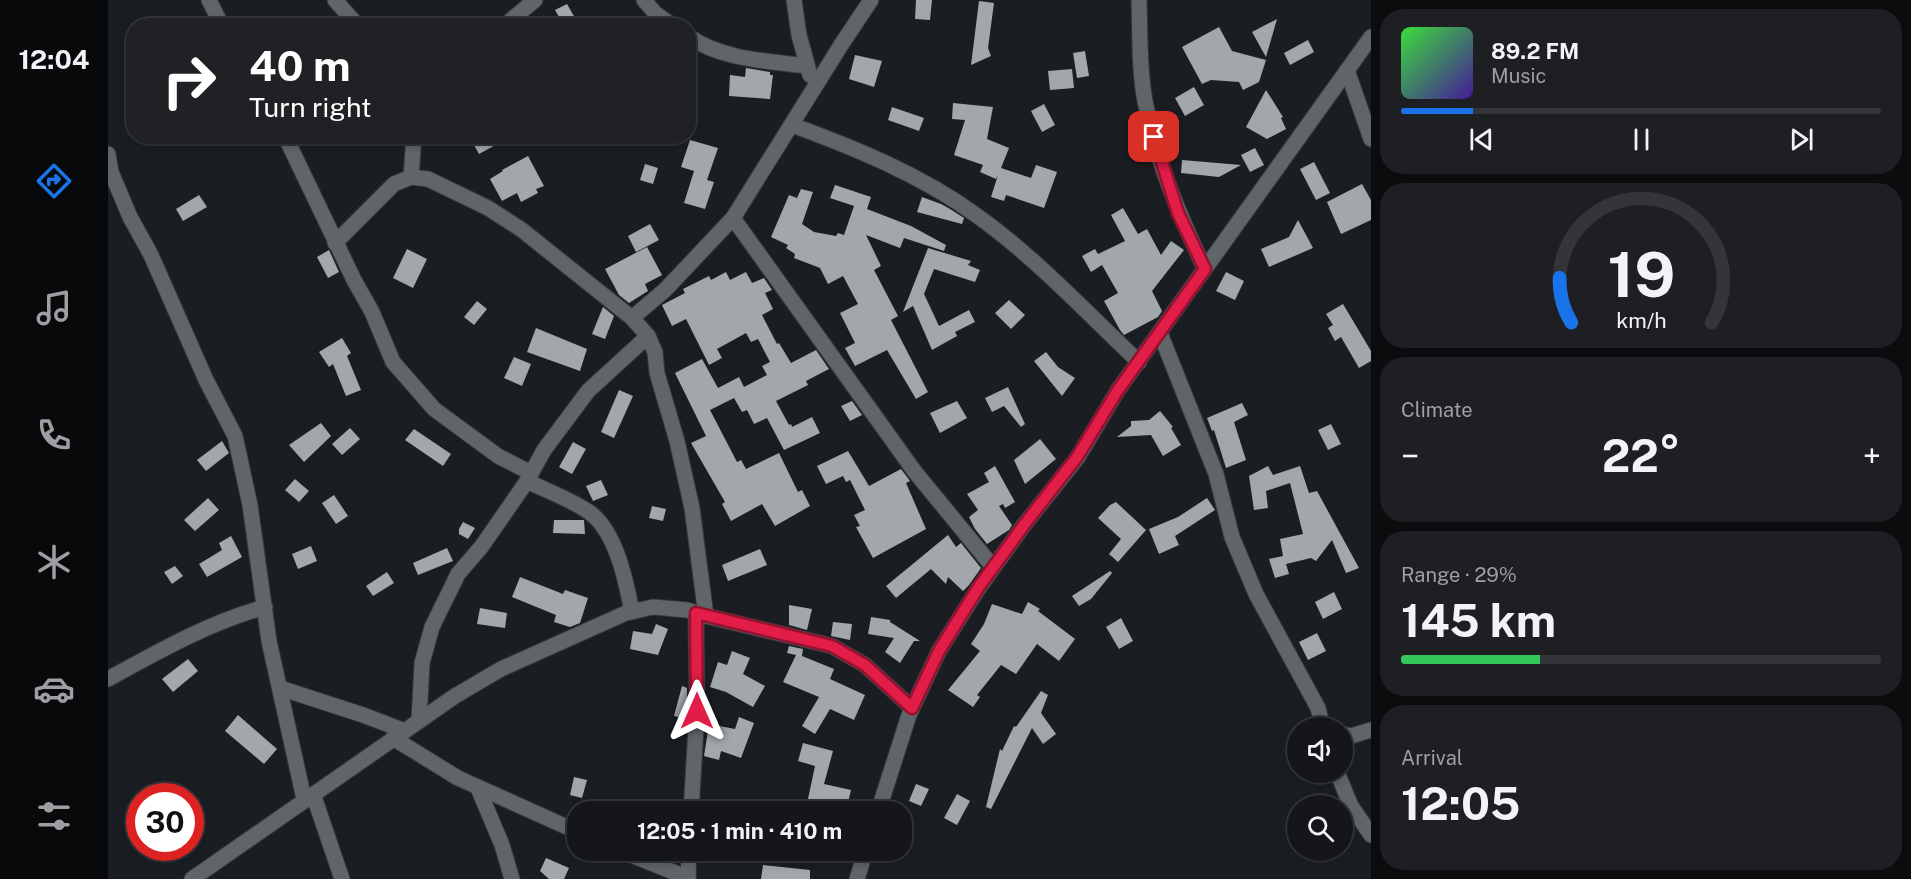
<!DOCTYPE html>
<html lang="en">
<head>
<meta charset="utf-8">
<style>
  :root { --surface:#14161a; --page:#1d1f23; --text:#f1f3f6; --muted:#9d9fa2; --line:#333539; --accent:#1a73e8 }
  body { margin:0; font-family:"Public Sans",sans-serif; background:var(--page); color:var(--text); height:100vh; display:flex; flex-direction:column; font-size:22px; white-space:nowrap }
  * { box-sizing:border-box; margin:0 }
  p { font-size:20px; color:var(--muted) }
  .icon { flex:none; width:33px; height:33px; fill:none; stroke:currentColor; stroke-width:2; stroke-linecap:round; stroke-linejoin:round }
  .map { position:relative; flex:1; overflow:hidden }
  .side { display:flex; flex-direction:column; gap:9px; padding:9px; background:#0b0c0e; width:540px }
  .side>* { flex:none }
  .guide { position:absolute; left:18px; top:18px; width:570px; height:126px; border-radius:24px; box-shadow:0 3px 9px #0003,0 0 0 2px var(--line); background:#202124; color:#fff; overflow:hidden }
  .tools { position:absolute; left:1179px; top:717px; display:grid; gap:12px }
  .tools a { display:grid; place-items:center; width:66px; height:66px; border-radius:50%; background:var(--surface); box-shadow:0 3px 9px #0003,0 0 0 2px var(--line); font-size:30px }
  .speed { position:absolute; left:18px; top:783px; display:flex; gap:12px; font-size:30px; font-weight:700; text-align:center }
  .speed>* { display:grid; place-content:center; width:78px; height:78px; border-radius:50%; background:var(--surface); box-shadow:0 3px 9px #0003,0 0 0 2px var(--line); line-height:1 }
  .speed .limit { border:9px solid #d22; background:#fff; color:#111 }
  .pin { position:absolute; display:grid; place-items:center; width:51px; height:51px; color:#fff; margin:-26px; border-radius:12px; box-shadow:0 3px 9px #0006 }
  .me { position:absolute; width:66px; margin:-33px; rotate:0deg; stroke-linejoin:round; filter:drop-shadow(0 0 4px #0008) }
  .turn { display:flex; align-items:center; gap:21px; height:126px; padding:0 24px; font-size:27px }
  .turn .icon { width:78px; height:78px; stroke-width:2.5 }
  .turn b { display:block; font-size:42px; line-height:51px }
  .big { font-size:45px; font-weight:700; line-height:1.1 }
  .side .tile { flex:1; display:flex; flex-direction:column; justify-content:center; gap:9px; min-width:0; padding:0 21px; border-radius:24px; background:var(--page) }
  .side .dial { align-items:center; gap:0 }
  .dial svg { height:156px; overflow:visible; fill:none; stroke:var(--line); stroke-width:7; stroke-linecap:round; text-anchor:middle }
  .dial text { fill:var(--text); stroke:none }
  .song { display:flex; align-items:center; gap:18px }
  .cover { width:72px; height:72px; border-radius:9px; background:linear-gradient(135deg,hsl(120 70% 55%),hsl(260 70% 35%)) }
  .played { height:6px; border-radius:3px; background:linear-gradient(90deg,var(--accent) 15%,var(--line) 15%) }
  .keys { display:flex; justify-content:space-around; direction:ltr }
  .heat { display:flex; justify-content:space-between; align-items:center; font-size:33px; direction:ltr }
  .charge { height:9px; border-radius:4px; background:linear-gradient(90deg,#34c759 29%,var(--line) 0) }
  .trip { position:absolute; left:459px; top:801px; width:345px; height:60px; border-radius:24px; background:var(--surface); box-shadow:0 3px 9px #0003,0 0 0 2px var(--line); font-weight:700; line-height:60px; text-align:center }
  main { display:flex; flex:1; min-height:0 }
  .dock { display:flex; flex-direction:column; width:108px; justify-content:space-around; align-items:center; background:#08090a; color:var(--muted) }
  .dock .icon { width:42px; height:42px }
  .dock .active { color:var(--accent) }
  .dock b { font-size:27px; color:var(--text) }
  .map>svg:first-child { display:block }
  .building { fill:#a2a7ac }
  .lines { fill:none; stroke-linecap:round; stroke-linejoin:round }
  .street-casing { stroke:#36393c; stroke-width:17 }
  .street { stroke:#5f6569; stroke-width:15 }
  .route-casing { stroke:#92132f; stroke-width:15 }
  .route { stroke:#e11d48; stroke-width:10 }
</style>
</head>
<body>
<main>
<nav class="dock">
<b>12:04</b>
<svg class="icon active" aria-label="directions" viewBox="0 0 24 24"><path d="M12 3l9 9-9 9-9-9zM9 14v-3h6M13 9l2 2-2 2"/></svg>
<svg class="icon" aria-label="music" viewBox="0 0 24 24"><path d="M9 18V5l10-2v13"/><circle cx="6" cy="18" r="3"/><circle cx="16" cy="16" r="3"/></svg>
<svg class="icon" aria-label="phone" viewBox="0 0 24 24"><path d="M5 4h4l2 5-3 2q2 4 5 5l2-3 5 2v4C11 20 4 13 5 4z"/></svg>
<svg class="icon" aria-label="climate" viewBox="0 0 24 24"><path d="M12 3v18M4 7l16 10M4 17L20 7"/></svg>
<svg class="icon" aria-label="car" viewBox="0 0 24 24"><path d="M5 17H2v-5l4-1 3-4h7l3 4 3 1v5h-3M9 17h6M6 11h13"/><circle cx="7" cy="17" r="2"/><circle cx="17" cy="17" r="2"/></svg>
<svg class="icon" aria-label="filters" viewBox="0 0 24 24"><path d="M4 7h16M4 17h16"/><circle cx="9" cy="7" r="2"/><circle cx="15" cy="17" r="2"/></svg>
</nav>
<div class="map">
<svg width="1263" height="879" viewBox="0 0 1263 879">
  <rect width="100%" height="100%" fill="#1a1e22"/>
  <g class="building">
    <polygon points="808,0 824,0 822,20 807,19"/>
    <polygon points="871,1 886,3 880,48 883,56 863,65"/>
    <polygon points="459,4 467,18 455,24 447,10"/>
    <polygon points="1169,19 1158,57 1144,32"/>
    <polygon points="1111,27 1124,51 1158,60 1151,82 1135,90 1131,82 1103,80 1094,84 1074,47"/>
    <polygon points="1200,40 1206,52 1182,65 1176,53"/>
    <polygon points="977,51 981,76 969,78 965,53"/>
    <polygon points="747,55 774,61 766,87 741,79"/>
    <polygon points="638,68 662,72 662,75 665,75 662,99 621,96 622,75 637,77"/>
    <polygon points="964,69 966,88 942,90 940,71"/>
    <polygon points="1086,87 1096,105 1077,116 1067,98"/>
    <polygon points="1158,90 1175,117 1173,118 1178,129 1159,139 1138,127"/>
    <polygon points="845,103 885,107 879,139 901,148 893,168 923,178 928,165 949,172 936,208 898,195 896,201 883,197 890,175 888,179 872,172 875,165 846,155 857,120 844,119"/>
    <polygon points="936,104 947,125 934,132 923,111"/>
    <polygon points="784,107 816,118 811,131 780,120"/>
    <polygon points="361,136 404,136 371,154"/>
    <polygon points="582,140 610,148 599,180 606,182 597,209 576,203 586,171 573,167"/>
    <polygon points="1147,148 1156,165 1142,172 1133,155"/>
    <polygon points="420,156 436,186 428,189 430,193 413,202 409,193 394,201 382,179 395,171 394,170"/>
    <polygon points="1074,160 1133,165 1111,177 1073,173"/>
    <polygon points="1206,162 1222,193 1208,200 1192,169"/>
    <polygon points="537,164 550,168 545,184 532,180"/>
    <polygon points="1254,184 1263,200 1263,220 1233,234 1219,202"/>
    <polygon points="727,185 763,197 759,209 803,226 838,245 836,251 796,238 792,248 758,235 773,266 766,270 790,316 783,320 820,392 808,399 779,350 747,366 737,348 747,343 732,313 750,304 735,276 720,284 712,268 686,258 687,254 678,248 680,245 663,237 681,195 689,198 693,189 705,192 694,224 706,232 728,236 730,233 736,235 746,206 722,198"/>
    <polygon points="91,195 99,207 75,221 68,209"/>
    <polygon points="814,197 833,204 842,209 856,218 854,224 809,212"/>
    <polygon points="1015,208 1030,234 1039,229 1053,255 1063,241 1076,250 1044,291 1054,311 1050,317 1016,335 1012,330 996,301 1010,293 994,265 983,272 974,256 987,249 990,254 1017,241 1003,215"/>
    <polygon points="1190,220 1205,248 1161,267 1153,249 1181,237"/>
    <polygon points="542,224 551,240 528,252 520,236"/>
    <polygon points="539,247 554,275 537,284 540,291 521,303 511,295 497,269"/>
    <polygon points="820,248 863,261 860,265 872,270 867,282 826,269 816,294 831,326 861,310 867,322 847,332 849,336 824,350 805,306 795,312"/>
    <polygon points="299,249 319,259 305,288 285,278"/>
    <polygon points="221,250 231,272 220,278 209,257"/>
    <polygon points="618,272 622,280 638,272 644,283 656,278 664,290 657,293 665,309 654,315 669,344 671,343 683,363 708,350 721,369 698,381 700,385 668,401 681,425 683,424 684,427 704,417 712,433 676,450 659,418 646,424 639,410 634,412 626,398 602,410 629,462 633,460 638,469 671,453 690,492 694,490 702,506 667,526 654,504 623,521 614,504 617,502 583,443 598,436 567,373 594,359 610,388 631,377 636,387 659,375 654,366 662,362 650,339 643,342 638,333 609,349 614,358 601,365 578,319 564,326 554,305 577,293 575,289 601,276 603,280"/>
    <polygon points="1118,272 1136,281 1127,300 1108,291"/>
    <polygon points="901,300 917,315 903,329 887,313"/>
    <polygon points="369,301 379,309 366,325 356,317"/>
    <polygon points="1235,304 1263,351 1263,361 1251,368 1233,337 1227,341 1220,328 1225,325 1218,314"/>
    <polygon points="495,307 506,316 497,339 484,334"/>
    <polygon points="428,328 479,349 472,371 419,352"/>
    <polygon points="234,338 243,353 239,356 253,390 238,396 225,364 221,367 211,352"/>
    <polygon points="938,352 950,367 967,378 954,396 926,361"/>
    <polygon points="406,357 423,364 414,386 396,378"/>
    <polygon points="900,387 917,424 913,427 896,406 884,412 877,398"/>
    <polygon points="511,390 525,396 506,438 493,432"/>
    <polygon points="744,401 754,415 742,421 733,406"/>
    <polygon points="849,401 859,418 832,433 822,413"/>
    <polygon points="1134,403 1140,415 1126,422 1138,460 1118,468 1106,430 1104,431 1099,418"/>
    <polygon points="1052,411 1065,427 1063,428 1073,445 1055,456 1043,435 1009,437 1023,426 1023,421 1041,420"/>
    <polygon points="213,423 223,436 196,462 181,445"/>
    <polygon points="1223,424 1233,444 1220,450 1210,430"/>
    <polygon points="242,428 252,439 234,455 224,444"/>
    <polygon points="306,429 343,454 335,466 297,440"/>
    <polygon points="932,439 948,459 917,484 906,460"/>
    <polygon points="114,441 121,453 98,471 89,460"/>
    <polygon points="465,442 478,449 464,474 451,467"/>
    <polygon points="740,451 761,486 793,469 802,481 798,483 818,529 765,558 748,527 752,526 746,515 757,510 742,480 738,482 735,476 718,484 709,466"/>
    <polygon points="887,466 907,502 897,508 895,504 891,506 904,525 901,530 879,544 867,529 861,517 870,510 859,494 881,482 876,473"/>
    <polygon points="1160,466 1165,475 1192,466 1201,493 1209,491 1251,568 1238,573 1224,540 1208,561 1203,558 1178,564 1181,574 1167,578 1161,559 1175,556 1172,539 1195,534 1182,483 1158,491 1160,508 1146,510 1141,476"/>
    <polygon points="187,479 201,491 191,502 177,490"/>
    <polygon points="493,480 500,495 485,501 478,486"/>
    <polygon points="226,495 240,516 228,524 214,503"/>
    <polygon points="100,498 111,510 87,531 76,520"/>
    <polygon points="1099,498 1107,510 1067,536 1071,545 1051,554 1041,529 1070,517"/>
    <polygon points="1008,502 1038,530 1010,562 1001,554 1013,539 990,518 1002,505"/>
    <polygon points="544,506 558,509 555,521 541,518"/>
    <polygon points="446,520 476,520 477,534 445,533"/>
    <polygon points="355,522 367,528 360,539 351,534 351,529"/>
    <polygon points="840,535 848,547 853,543 873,568 861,585 855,591 840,577 838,584 823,569 788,598 778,586"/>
    <polygon points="123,536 134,557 99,577 91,564 114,550 111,543"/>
    <polygon points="203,546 209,561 190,569 184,554"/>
    <polygon points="339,548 345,561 310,575 305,563"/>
    <polygon points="652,549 659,565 620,581 614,565"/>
    <polygon points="67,566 75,576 64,584 56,572"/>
    <polygon points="1002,571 1004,573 983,599 971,606 964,596"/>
    <polygon points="279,572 286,583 265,596 258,586"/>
    <polygon points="412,577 455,594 457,590 480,598 472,623 462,627 446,622 448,615 404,597"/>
    <polygon points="1226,592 1234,609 1215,619 1207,602"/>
    <polygon points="920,602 932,609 930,611 967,639 951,661 929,644 908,674 893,665 869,695 872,697 865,707 840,690 872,651 863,644 876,624 884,604 914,614"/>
    <polygon points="681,605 704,609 699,630 681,625"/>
    <polygon points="372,608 399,613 397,628 369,624"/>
    <polygon points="763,617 782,620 782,622 812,641 806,641 792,663 777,652 786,638 760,634"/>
    <polygon points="1013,618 1025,641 1011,649 998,627"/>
    <polygon points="725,622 744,624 742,640 723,636"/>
    <polygon points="548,624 560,629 550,655 522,649 525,631 544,634"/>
    <polygon points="1209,633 1218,651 1200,660 1191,642"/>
    <polygon points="681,646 695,649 694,656 726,669 722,679 757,695 746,720 722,709 707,734 694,726 711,697 675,682 688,655 679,653"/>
    <polygon points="624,651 642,658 635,674 657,686 645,707 618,692 602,687 610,662 619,665"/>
    <polygon points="80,659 90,671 65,692 54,679"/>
    <polygon points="574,686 579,688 579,719 566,716"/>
    <polygon points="933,691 940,695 933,713 948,734 935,744 924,728 883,809 878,807 892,749 894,751 906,726 908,727"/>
    <polygon points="130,715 169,749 156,764 117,731"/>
    <polygon points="631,717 646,723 633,758 613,751 611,760 596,756 601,724 627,729"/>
    <polygon points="695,743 725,751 716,784 743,790 739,807 700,799 707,766 690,761"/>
    <polygon points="466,777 479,780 474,798 462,795"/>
    <polygon points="808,784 821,789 813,806 801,801"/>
    <polygon points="849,794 862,801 849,825 836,818"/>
    <polygon points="438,858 461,868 456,879 441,879 432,871"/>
    <polygon points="655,865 702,870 702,879 653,879"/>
  </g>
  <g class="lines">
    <g class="street-casing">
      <g id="street">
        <polyline points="101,0 114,26"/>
        <polyline points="227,0 250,26"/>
        <polyline points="536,0 547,13 565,26"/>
        <polyline points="686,0 691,35 702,75"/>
        <path d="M1031,0C1032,32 1031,70 1037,101C1048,160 1071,215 1097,269"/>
        <polyline points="396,26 427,0"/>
        <path d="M580,36C614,60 660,61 699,66"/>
        <polyline points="1239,70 1263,139"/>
        <path d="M684,125C747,148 813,175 868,215C927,257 978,312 1031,362"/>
        <polyline points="177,136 246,280 264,312 285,362 326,409 390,456 423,473"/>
        <polyline points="0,154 3,172 22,217 43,255 98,380 127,436 142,505 161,641 196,799"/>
        <polyline points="303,177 306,136"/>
        <polyline points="625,218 807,472 885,567"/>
        <polyline points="227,243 286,184 303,177 320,179 380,208 414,230 524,318 540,336 547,352 549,373 569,441 584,508 598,616"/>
        <polyline points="524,318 557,290 625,218 733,45 763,0"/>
        <polyline points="1052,333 1108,474 1124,537 1148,594 1210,708 1215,728"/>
        <path d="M419,481C439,491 462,499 481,512C508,531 518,581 524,612"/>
        <path d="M0,679C51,651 100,623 157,607"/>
        <polyline points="172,688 255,715 297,731"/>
        <polyline points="311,721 314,663 324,627 350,574 374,546 419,481 436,450 480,391 540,336"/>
        <polyline points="1234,734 1243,736 1263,730"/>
        <polyline points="285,738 350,778 470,832"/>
        <polyline points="1229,772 1243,806 1263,835"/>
        <polyline points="370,788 394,845 404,879"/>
        <polyline points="205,794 234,879"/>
        <polyline points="583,812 589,711 588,613"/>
        <polyline points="770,812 801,715 831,651 870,589 916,525 970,457 1010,390 1263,37"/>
        <polyline points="511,850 580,878"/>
        <polyline points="84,879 347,696 393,669 518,613 545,607 579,610 598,616 724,646 757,665 804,708"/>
        <polyline points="580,879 581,850"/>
        <polyline points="749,879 758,850"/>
      </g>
    </g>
    <use href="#street" class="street"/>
  </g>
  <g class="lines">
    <g class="route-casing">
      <polyline id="route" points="589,711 588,613 724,646 757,665 804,708 831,651 870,588 916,525 969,457 1010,390 1097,269 1070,213 1046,137"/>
    </g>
    <use href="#route" class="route"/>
  </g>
</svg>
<div class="tools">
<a><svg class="icon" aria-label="sound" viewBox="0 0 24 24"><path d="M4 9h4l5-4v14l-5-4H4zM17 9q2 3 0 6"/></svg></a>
<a><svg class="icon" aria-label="search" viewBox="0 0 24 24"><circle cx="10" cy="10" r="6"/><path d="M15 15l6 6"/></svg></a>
</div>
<div class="speed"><div class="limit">30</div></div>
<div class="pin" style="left:1046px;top:137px;background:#d93025"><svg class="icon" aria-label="arrive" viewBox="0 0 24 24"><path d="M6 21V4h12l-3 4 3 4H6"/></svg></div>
<svg class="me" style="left:589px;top:711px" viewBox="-20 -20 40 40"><path d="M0-17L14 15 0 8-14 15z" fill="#e11d48" stroke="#fff" stroke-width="4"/></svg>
<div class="trip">12:05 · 1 min · 410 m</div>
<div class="guide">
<div class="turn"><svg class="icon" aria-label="right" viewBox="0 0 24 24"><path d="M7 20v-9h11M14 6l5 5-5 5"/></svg><div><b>40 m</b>Turn right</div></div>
</div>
</div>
<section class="side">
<div class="tile">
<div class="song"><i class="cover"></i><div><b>89.2 FM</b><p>Music</p></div></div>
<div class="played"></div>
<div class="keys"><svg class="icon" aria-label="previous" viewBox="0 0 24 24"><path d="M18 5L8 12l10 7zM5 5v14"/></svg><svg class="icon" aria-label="pause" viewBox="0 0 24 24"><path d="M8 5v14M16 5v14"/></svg><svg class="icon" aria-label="next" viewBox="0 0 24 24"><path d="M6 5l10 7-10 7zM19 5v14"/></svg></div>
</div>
<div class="tile dial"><svg viewBox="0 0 100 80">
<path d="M14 69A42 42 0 1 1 86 69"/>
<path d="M14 69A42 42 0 0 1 8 46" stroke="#1a73e8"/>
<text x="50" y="56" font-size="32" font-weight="700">19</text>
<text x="50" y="72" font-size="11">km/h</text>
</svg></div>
<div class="tile"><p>Climate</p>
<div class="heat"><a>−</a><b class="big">22°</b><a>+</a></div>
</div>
<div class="tile"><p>Range · 29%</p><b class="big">145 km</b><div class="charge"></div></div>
<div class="tile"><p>Arrival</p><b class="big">12:05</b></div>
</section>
</main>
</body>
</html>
